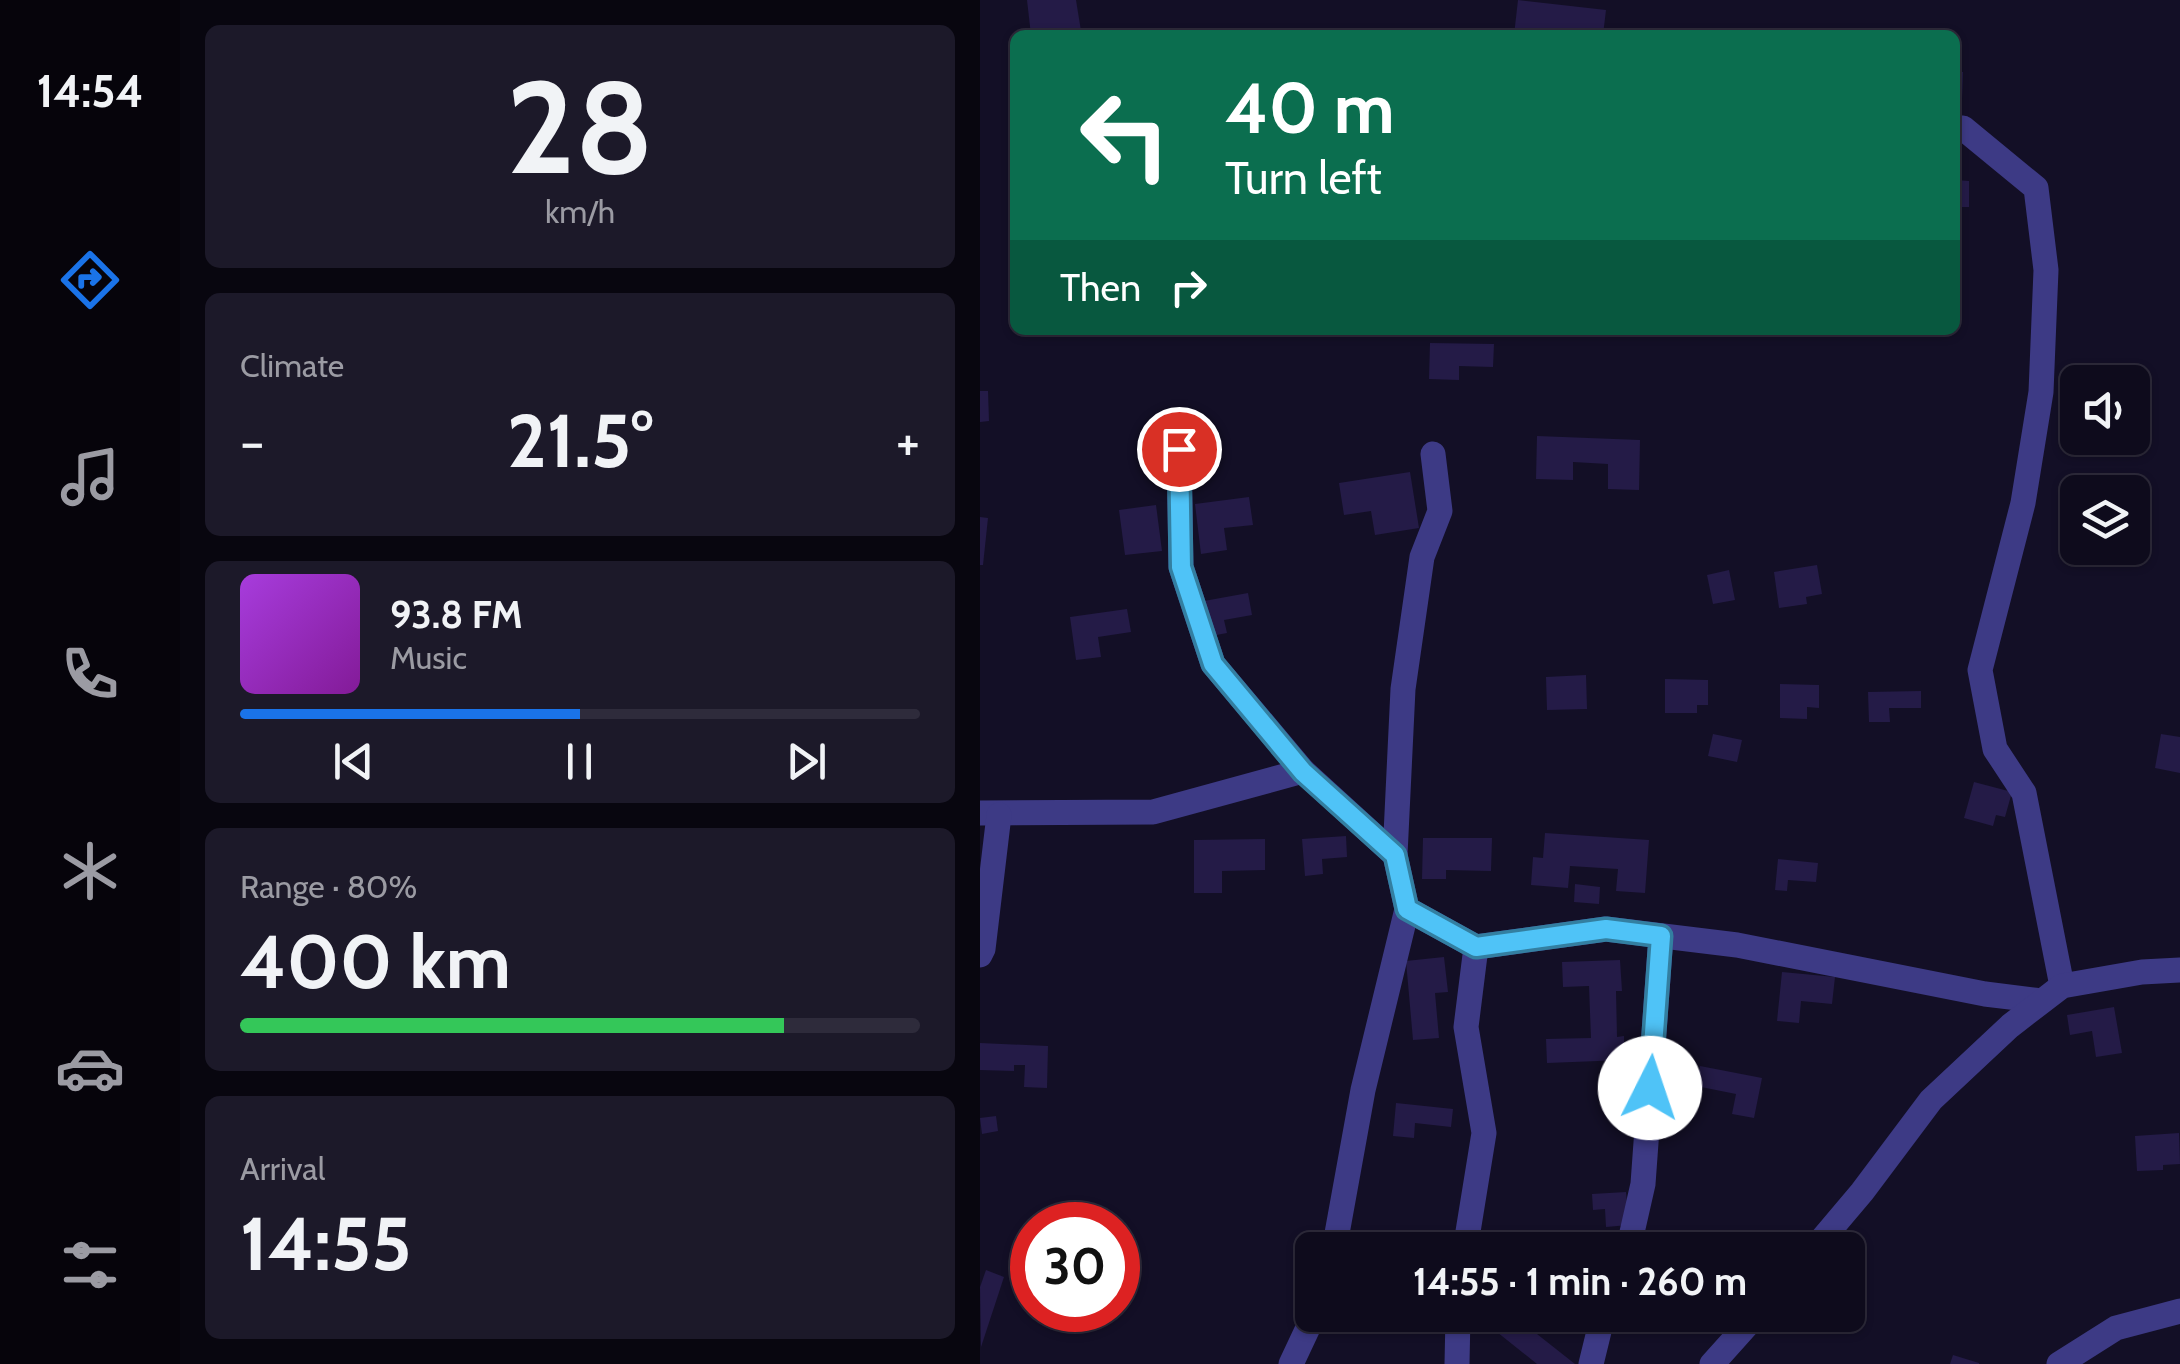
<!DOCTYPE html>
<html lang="en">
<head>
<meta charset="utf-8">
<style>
  :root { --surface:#0e0b1c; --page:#1c1929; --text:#f1f3f6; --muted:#9b9ba3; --line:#2e2b3b; --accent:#1a73e8 }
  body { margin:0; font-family:Cabin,sans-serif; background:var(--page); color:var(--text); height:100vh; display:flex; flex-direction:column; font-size:38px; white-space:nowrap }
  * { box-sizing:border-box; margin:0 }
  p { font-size:32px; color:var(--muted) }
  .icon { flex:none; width:55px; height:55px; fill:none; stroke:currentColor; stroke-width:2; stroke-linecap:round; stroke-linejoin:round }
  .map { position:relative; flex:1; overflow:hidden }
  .sheet { display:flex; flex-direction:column; gap:25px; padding:25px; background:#08060f; width:800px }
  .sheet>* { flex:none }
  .top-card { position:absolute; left:30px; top:30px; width:950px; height:305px; border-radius:15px; box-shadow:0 2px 8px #0004,0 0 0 2px var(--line); background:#0b6e4f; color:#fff; overflow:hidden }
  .fabs { position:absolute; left:1080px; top:365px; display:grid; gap:20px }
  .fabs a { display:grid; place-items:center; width:90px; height:90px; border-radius:15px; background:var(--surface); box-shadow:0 2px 8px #0004,0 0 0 2px var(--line); font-size:50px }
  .speed { position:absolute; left:30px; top:1202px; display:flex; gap:20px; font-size:50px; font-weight:700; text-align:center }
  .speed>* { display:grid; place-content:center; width:130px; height:130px; border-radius:50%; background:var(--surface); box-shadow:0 2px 8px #0004,0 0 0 2px var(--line); line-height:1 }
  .speed .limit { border:15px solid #d22; background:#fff; color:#111 }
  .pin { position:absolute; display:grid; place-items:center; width:85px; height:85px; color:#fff; margin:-42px; border:5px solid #fff; border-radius:50%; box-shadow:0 2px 10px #0007 }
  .me { position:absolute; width:110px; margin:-55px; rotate:4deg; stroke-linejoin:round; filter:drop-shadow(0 0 8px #0008) }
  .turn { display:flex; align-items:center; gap:35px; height:210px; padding:0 50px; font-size:45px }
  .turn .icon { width:130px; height:130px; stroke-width:2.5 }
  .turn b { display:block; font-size:70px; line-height:85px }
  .then { display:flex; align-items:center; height:95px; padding:0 50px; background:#0003; gap:20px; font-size:38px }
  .big { font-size:75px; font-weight:800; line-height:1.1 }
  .sheet .tile { flex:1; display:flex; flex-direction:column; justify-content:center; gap:15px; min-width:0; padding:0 35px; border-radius:15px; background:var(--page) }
  .sheet .dial { align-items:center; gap:0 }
  .dial b { font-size:130px; line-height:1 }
  .song { display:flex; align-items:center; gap:30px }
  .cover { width:120px; height:120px; border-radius:15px; background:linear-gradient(135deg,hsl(280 70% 55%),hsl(290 70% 35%)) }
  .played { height:10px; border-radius:5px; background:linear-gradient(90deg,var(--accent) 50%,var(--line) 50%) }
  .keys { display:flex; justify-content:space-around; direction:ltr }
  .heat { display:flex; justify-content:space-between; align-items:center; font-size:55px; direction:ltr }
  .charge { height:15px; border-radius:8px; background:linear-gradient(90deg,#34c759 80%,var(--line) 0) }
  .trip { position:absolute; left:315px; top:1232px; width:570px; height:100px; border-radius:15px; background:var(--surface); box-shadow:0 2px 8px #0004,0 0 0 2px var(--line); font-weight:800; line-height:100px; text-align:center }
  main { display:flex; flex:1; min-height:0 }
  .menu { display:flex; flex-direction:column; width:180px; justify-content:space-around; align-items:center; background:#06040b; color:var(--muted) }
  .menu .icon { width:70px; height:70px }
  .menu .on { color:var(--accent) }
  .menu b { font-size:45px; color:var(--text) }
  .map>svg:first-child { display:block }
  .building { fill:#241b47 }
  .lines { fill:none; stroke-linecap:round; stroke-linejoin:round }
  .minor { stroke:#3d3a85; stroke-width:25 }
  .route-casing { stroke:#337fa1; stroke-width:25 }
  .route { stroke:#4fc3f7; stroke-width:18 }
</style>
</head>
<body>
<main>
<nav class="menu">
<b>14:54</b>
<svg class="icon on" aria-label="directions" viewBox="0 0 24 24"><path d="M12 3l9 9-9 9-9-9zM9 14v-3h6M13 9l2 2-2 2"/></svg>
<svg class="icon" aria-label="music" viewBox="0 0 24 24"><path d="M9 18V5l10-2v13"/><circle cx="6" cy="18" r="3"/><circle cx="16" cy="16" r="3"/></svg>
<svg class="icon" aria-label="phone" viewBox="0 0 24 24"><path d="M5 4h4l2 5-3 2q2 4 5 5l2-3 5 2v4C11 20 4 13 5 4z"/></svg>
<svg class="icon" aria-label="climate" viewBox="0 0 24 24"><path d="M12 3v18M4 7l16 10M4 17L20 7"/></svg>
<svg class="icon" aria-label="car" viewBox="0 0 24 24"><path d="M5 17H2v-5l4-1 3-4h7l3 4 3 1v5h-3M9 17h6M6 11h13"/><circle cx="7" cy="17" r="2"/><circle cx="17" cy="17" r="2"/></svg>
<svg class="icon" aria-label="filters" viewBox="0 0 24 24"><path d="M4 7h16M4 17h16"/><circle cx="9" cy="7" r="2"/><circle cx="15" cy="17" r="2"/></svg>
</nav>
<section class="sheet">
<div class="tile dial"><b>28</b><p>km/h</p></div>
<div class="tile"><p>Climate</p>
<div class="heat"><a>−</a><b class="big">21.5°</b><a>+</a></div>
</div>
<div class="tile">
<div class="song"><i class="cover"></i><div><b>93.8 FM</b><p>Music</p></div></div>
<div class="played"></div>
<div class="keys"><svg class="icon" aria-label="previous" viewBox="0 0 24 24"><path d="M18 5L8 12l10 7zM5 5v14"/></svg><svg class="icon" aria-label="pause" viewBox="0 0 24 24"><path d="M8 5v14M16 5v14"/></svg><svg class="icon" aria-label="next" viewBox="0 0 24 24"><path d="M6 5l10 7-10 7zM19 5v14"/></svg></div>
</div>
<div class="tile"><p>Range · 80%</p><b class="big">400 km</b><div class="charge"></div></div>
<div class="tile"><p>Arrival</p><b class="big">14:55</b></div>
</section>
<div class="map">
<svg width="1200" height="1364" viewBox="0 0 1200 1364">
  <rect width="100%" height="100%" fill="#130f26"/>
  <g class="building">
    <polygon points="47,0 96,0 101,31 51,35"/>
    <polygon points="538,0 626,10 623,35 561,31 560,35 534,35"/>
    <polygon points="975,72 983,72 982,99 975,99"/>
    <polygon points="975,180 989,181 989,207 975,207"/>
    <polygon points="450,343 514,344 513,367 479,366 479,380 449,379"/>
    <polygon points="0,391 8,391 9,421 0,422"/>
    <polygon points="557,436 660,440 659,490 628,489 628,464 593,462 593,480 556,479"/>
    <polygon points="430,472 439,528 395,535 391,511 364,515 359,483"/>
    <polygon points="269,497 273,525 244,528 247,550 221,554 215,504"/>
    <polygon points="176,505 182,551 145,555 139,510"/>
    <polygon points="0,517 8,518 3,565 0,565"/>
    <polygon points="837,565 842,594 826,597 827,604 799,608 794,572"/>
    <polygon points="749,570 755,600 733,604 727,575"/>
    <polygon points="268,593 272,615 244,620 247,633 231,636 224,601"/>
    <polygon points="147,609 151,632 118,637 121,657 96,660 90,617"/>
    <polygon points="606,675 607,709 567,710 566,677"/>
    <polygon points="685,679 728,680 728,705 717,705 717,713 685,713"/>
    <polygon points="800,684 839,685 839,708 827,707 827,719 800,718"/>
    <polygon points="941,691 941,708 909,708 910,722 889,722 888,692"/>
    <polygon points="733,734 762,740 757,762 728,756"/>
    <polygon points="1181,734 1200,737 1200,773 1175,768"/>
    <polygon points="994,782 1032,792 1025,817 1016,815 1013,826 984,818"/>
    <polygon points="565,833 669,840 665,893 636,891 638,869 590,866 588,888 551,885 553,857 563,858"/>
    <polygon points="366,836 367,857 342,859 343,874 325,876 322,839"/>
    <polygon points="443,838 512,838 511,871 466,870 466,879 442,879"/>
    <polygon points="285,839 285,870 242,871 242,893 214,893 214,840"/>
    <polygon points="798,859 838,863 836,882 808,880 807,891 795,890"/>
    <polygon points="595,884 620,887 619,904 594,902"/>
    <polygon points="464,957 468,992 455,993 459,1038 433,1040 426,961"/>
    <polygon points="640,960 642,991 636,991 637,1037 644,1036 644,1060 567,1063 566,1039 611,1038 609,986 583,987 582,962"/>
    <polygon points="802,972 855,977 852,1004 821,1001 819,1023 797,1021"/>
    <polygon points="1134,1007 1142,1053 1116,1057 1112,1031 1090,1035 1087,1015"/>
    <polygon points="0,1043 68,1046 67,1088 44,1087 45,1065 34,1065 34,1071 0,1070"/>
    <polygon points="720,1066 782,1078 774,1118 752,1114 756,1094 716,1086"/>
    <polygon points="416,1103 473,1109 471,1127 435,1123 434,1138 413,1136"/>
    <polygon points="16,1116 18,1131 2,1134 0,1118"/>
    <polygon points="1199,1133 1200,1164 1183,1165 1183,1170 1157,1171 1155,1136"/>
    <polygon points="646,1192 649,1225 626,1227 625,1209 613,1210 612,1194"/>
    <polygon points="6,1270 24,1277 1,1347 0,1287"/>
    <polygon points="503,1315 533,1315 595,1364 557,1364 507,1324 510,1321"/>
    <polygon points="973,1355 999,1363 999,1364 970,1364"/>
  </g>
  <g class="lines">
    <g class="minor">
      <polyline points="983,128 1056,188 1066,270 1061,392 1043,503 1000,670 1015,749 1044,793 1082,986"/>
      <polyline points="199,449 201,567 233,664 323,771 415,855"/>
      <polyline points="453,454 460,511 442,557 423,689 415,855 427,909 496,947 626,929 757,945 1005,994 1062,1001"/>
      <polyline points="0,813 173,812 323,771"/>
      <polyline points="0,955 3,949 19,815"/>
      <polyline points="354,1250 383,1090 427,909"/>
      <polyline points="485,1250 504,1133 486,1027 496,947"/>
      <polyline points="648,1250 663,1184 681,936"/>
      <polyline points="833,1250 882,1192 951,1100 1030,1026 1082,986 1162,972 1200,970"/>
      <polyline points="311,1364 334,1315"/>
      <polyline points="477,1364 478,1315"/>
      <polyline points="611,1364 623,1315"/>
      <polyline points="732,1364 776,1315"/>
      <polyline points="1079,1364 1136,1328 1200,1311"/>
    </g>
  </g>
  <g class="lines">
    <g class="route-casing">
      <polyline id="route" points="199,449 201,567 233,664 323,772 415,855 427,909 496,947 626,929 681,936 670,1088"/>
    </g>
    <use href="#route" class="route"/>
  </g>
</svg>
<div class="fabs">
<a><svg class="icon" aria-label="sound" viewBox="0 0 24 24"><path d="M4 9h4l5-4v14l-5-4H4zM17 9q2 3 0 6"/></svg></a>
<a><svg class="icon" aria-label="layers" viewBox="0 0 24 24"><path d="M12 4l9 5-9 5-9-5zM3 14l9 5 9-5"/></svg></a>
</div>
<div class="speed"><div class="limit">30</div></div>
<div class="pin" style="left:199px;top:449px;background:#d93025"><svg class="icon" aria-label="arrive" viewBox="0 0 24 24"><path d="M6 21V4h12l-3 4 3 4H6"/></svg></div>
<svg class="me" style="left:670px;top:1088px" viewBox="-20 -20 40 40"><circle r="19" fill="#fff"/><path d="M0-13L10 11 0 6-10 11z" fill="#4fc3f7"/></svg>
<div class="trip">14:55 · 1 min · 260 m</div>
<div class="top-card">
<div class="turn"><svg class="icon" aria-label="left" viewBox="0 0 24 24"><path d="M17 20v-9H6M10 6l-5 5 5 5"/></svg><div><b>40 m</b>Turn left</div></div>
<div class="then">Then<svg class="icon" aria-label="right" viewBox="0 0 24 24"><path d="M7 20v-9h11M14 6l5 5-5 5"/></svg></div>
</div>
</div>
</main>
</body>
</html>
